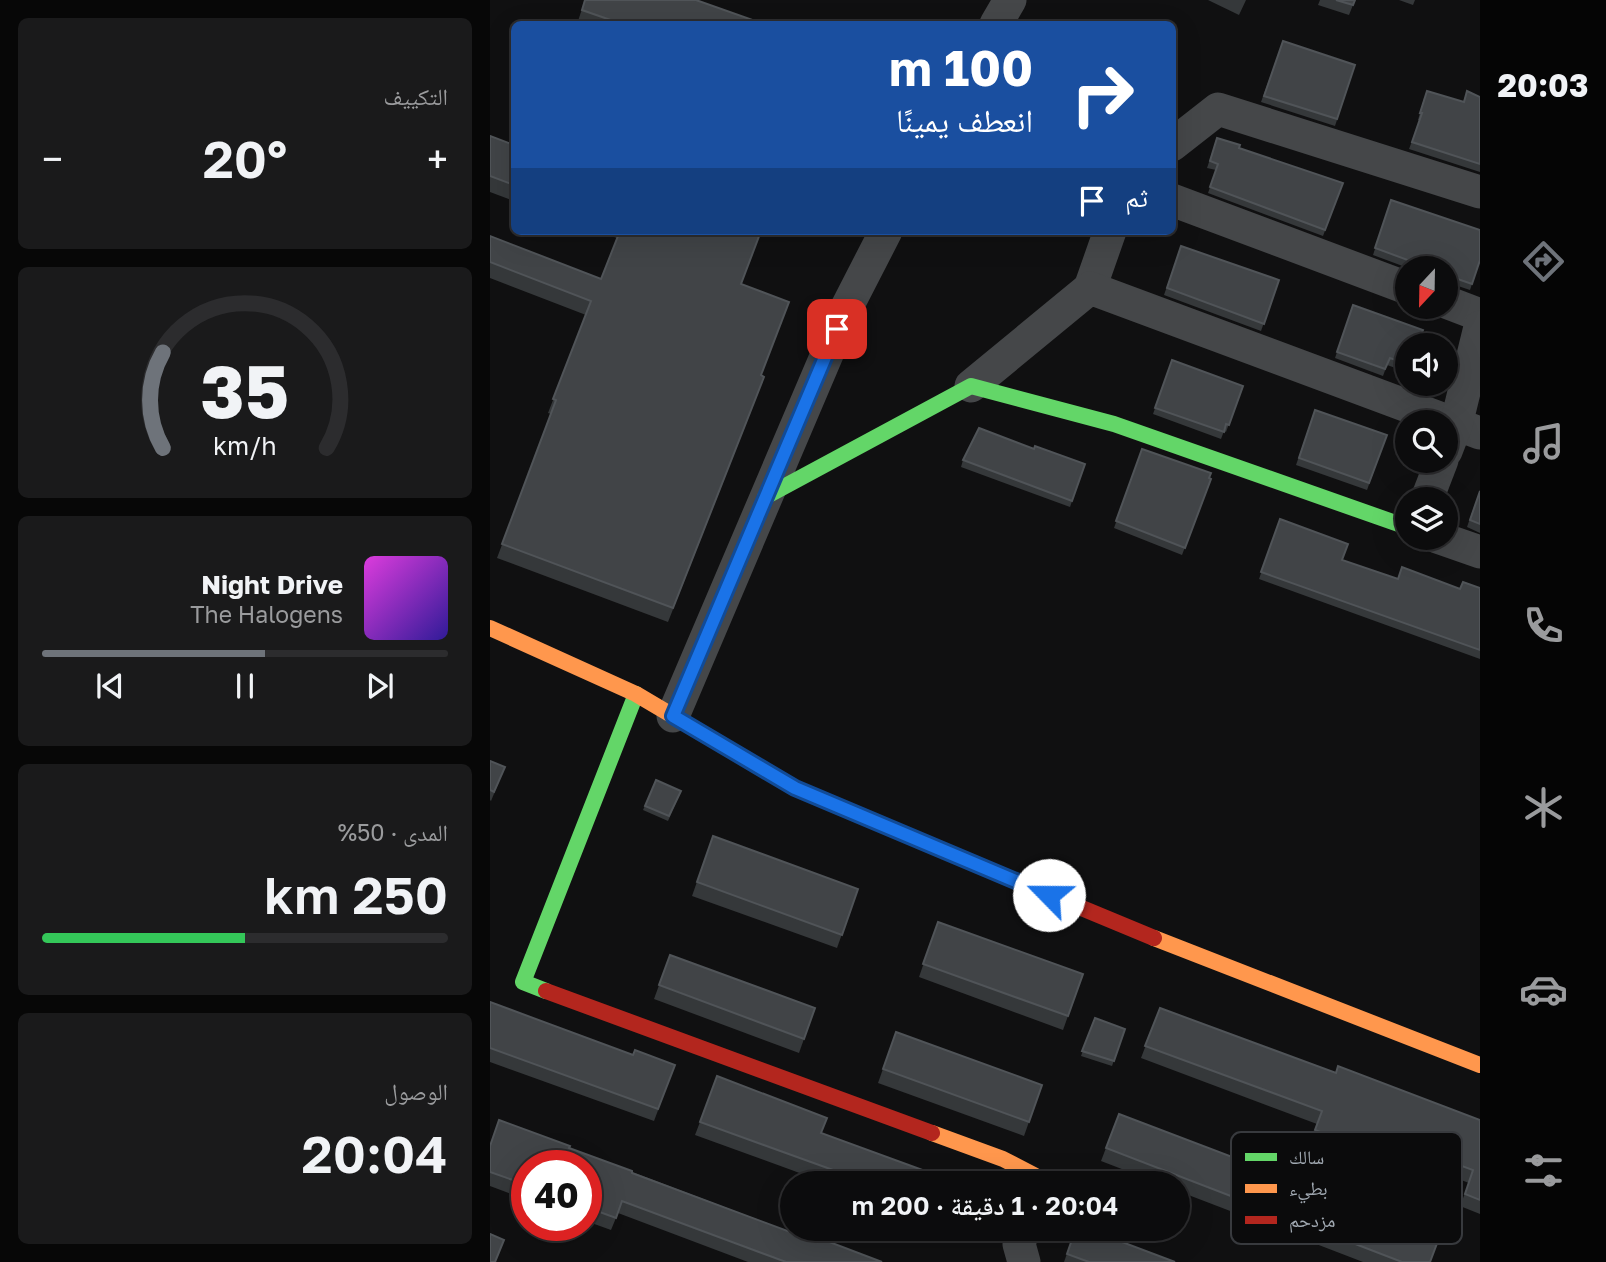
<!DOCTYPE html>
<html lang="ar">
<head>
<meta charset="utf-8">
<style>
  :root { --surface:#0c0c0d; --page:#1a1a1b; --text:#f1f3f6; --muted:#9a9b9d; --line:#2c2c2e; --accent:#6e737a }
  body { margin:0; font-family:"Golos Text","Noto Naskh Arabic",sans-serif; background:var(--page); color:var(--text); direction:rtl; height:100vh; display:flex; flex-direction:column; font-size:26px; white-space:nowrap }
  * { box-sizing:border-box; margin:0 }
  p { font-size:23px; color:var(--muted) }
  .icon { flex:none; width:38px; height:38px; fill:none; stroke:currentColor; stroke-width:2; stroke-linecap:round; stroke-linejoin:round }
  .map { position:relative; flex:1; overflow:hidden; direction:ltr }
  .panel { display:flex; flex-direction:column; gap:18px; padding:18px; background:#070707; width:490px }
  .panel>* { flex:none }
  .banner { position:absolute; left:21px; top:21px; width:665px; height:214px; border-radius:10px; box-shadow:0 7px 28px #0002,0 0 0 2px var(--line); direction:rtl; background:#1a4fa0; color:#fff; overflow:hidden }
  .needle { width:46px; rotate:202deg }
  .tools { position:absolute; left:905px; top:256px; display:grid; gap:14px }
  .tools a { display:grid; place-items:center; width:63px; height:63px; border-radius:50%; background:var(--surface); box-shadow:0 7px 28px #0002,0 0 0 2px var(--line); font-size:35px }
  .speed { position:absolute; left:21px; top:1150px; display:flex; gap:14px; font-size:35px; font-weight:700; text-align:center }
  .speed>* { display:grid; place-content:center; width:91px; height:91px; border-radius:50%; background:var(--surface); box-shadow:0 7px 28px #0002,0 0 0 2px var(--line); line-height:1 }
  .speed .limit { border:10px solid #d22; background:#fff; color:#111 }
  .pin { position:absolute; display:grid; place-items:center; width:60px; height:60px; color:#fff; margin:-30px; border-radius:14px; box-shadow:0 4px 10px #0006 }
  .me { position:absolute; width:77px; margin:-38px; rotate:293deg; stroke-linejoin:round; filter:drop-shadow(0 0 5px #0008) }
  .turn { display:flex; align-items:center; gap:24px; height:147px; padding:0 28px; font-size:32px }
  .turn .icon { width:91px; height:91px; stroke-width:2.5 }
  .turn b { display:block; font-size:49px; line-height:60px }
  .then { display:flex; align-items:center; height:66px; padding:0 28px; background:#0003; gap:14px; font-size:26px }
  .big { font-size:52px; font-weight:600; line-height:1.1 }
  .panel .tile { flex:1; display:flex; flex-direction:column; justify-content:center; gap:10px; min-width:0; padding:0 24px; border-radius:10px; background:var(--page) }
  .panel .dial { align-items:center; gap:0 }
  .dial svg { height:182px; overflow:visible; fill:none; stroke:var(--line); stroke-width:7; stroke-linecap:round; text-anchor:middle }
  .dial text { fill:var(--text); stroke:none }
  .song { display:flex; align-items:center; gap:21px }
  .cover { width:84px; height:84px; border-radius:10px; background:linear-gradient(135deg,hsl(300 70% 55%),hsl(250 70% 35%)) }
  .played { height:7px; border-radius:4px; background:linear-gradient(90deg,var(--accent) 55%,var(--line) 55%) }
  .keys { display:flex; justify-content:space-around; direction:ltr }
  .heat { display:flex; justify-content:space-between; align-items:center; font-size:38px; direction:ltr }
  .charge { height:10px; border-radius:5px; background:linear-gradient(90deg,#34c759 50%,var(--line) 0) }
  .trip { position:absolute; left:290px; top:1171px; width:410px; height:70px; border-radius:35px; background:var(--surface); box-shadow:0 7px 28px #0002,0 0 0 2px var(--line); font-weight:600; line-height:70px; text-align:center; direction:rtl }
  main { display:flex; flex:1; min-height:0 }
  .tabs { display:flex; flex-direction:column; width:126px; justify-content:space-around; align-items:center; background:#050505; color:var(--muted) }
  .tabs .icon { width:49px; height:49px }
  .tabs .on { color:var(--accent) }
  .tabs b { font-size:32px; color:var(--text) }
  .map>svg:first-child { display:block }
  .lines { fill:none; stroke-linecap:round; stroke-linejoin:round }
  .street { stroke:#454749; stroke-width:33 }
  .fast { stroke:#63d668; stroke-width:16 }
  .slow { stroke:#ff974d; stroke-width:16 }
  .jam { stroke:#b3261e; stroke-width:16 }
  .wall { fill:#35383a }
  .building { fill:#414447; stroke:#505458; stroke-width:2 }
  .route-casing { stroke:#114b97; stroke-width:18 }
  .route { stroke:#1a73e8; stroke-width:12 }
  .key { fill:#0b0b0c; stroke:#383a3e; stroke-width:2 }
  .key-label { font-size:19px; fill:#a1a9b2 }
</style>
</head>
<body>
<main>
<nav class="tabs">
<b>20:03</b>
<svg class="icon on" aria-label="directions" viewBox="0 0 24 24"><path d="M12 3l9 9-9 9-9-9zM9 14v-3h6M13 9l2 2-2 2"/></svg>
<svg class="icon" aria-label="music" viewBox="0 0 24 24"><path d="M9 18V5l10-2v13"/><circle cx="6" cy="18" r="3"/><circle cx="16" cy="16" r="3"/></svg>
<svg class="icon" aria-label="phone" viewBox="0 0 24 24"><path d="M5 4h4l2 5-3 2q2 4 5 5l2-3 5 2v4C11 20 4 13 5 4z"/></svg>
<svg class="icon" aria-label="climate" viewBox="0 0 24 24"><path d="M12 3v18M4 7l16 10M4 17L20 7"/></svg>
<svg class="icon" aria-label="car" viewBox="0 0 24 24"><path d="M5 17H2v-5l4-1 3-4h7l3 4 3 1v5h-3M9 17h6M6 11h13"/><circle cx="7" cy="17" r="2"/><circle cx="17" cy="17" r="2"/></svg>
<svg class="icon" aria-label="filters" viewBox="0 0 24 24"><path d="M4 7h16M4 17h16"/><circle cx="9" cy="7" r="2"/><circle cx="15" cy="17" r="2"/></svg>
</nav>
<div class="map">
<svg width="990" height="1262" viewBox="0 0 990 1262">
  <rect width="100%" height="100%" fill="#101011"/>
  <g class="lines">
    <g class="street">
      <polyline points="506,24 520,0"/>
      <polyline points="682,145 728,109 990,192"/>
      <polyline points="682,200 917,288"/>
      <polyline points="600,288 620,231"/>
      <polyline points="956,302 990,315"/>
      <polyline points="481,386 600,288 990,433"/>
      <polyline points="956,451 966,425 990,327"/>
      <polyline points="937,499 952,460"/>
      <polyline points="947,537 990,552"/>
      <polyline points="183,716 358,305 396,231"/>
      <polyline points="534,1262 529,1244 534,1228"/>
    </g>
    <g class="fast">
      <polyline points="275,497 481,386 624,424 917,527"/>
      <polyline points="56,991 33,982 146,694"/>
    </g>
    <g class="slow">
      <polyline points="0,628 146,694 305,788 447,848"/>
      <polyline points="664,938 990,1065"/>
      <polyline points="442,1133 513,1159 544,1175 545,1183"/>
    </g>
    <g class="jam">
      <polyline points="447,848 664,938"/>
      <polyline points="56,991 442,1133"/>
    </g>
  </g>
  <g class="wall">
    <polygon points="95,0 274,24 87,24"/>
    <polygon points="718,0 756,0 749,15"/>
    <polygon points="830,0 865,0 859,15 828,5"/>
    <polygon points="909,0 925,0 923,5"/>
    <polygon points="793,41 865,65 845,126 771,102"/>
    <polygon points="977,91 990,97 990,172 919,149 930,120 928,120 934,98 973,102"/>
    <polygon points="0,136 24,145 24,201 0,192"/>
    <polygon points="727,138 749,148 853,183 833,236 718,193 726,170 717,168"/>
    <polygon points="901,200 990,260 980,290 956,282 956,268 918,268 883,255"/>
    <polygon points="107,231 271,231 251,284 271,375 269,391 178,622 7,558 61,414 58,413 96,315 0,278 0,236 111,279 127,238"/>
    <polygon points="691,246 789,280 771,331 674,295"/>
    <polygon points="863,305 917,345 917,372 897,365 893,376 845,358"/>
    <polygon points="682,360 753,386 736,432 734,431 731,439 663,414"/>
    <polygon points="825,410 897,435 877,490 806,465"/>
    <polygon points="652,449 721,479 692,555 624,528"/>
    <polygon points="473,460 595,464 580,507 471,467"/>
    <polygon points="990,490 990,533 977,527"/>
    <polygon points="790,519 852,560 908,579 970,589 990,588 990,659 769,579"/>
    <polygon points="0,761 15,767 1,801 0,800"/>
    <polygon points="166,780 191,791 178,821 153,810"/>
    <polygon points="223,836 368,889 347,948 202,896"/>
    <polygon points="448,922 578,1016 573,1030 429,977"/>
    <polygon points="180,955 325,1008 309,1053 164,999"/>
    <polygon points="0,1002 143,1055 185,1065 164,1121 0,1062"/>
    <polygon points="670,1008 846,1073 990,1120 990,1214 970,1206 979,1183 929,1164 924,1177 877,1157 875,1162 820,1142 827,1124 651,1058"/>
    <polygon points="605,1018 635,1029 622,1066 591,1056"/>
    <polygon points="406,1032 552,1085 534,1136 388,1083"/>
    <polygon points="629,1114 773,1172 940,1262 873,1262 688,1191 688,1183 668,1183 611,1161"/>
    <polygon points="210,1122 331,1133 468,1183 337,1183 205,1135"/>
    <polygon points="0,1145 79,1148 327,1242 392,1262 258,1262 128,1213 121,1230 96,1221 96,1166 37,1166 37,1200 0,1186"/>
    <polygon points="463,1228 497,1228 493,1239"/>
    <polygon points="586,1228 685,1262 574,1262"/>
  </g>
  <g class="building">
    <polygon points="95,0 206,0 274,24 132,24 92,10"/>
    <polygon points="846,0 865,0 863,5"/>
    <polygon points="793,41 865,65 847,119 774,96"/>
    <polygon points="937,91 974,102 977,91 990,97 990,164 922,142 932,113 930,113"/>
    <polygon points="0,136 24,145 24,185 0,176"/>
    <polygon points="727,138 750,145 749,148 853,183 835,230 720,187 728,164 720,161"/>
    <polygon points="901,200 990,230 990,260 982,284 956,275 956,268 931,268 926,263 885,248"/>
    <polygon points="130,231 271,231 251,284 299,302 271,375 274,377 183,608 12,544 66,400 63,399 101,301 0,262 0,236 111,279"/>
    <polygon points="691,246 789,280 774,324 677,288"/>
    <polygon points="863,305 933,330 928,344 929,345 917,345 917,364 900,358 895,369 847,352"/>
    <polygon points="682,360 753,386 739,425 736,424 734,432 665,408"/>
    <polygon points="825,410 897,435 879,483 809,458"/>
    <polygon points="489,428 544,449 545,446 595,464 582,501 473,460"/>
    <polygon points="652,449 721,473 719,478 721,479 695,548 626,521"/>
    <polygon points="990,491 990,524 980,520"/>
    <polygon points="790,519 858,544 852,560 908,579 912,567 970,589 973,582 990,588 990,650 771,572"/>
    <polygon points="0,761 15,767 4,792 0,790"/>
    <polygon points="166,780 191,791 179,816 155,806"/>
    <polygon points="223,836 368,889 352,935 207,882"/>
    <polygon points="448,922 593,974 578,1016 433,964"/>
    <polygon points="180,955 325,1008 314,1039 169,985"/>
    <polygon points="0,1002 143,1055 145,1050 185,1065 168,1109 0,1048"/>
    <polygon points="670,1008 846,1073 848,1066 990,1120 990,1200 975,1194 983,1170 934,1152 929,1164 881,1145 879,1150 825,1130 832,1111 655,1046"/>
    <polygon points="605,1018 635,1029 624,1061 592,1051"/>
    <polygon points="406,1032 552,1085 539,1122 393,1069"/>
    <polygon points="227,1076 337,1118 331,1133 468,1183 379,1183 210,1122"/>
    <polygon points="629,1114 774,1169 773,1172 949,1238 940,1262 912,1262 616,1148"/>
    <polygon points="9,1120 80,1146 79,1148 142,1171 142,1173 327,1242 329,1238 392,1262 296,1262 132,1201 126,1218 96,1207 96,1166 37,1166 37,1185 0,1172 0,1146"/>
    <polygon points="586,1228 595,1228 685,1262 599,1262 577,1254"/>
    <polygon points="0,1234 14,1240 5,1262 0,1262"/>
  </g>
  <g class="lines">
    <g class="route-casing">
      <polyline id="route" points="347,329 183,716 305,788 559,895"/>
    </g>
    <use href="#route" class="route"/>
  </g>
  <rect x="741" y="1132" width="231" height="112" rx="10" class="key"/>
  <rect x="755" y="1153" width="32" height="8" fill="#63d668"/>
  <rect x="755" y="1184" width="32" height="9" fill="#ff974d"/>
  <rect x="755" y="1216" width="32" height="8" fill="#b3261e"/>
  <g class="key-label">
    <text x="799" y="1164">سالك</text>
    <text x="799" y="1195">بطيء</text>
    <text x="799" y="1227">مزدحم</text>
  </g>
</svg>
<div class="tools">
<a><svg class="needle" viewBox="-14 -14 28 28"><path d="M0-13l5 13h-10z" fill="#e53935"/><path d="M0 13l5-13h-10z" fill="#9a9b9d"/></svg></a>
<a><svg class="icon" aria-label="sound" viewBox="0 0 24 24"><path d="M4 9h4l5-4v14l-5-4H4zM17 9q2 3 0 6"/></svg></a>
<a><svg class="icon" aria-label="search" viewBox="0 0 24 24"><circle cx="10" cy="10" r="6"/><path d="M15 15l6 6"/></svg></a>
<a><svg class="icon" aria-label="layers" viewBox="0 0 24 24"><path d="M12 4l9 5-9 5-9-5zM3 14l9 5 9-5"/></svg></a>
</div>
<div class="speed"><div class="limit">40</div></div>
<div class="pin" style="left:347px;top:329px;background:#d93025"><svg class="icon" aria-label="arrive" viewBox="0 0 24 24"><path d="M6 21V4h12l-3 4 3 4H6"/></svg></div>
<svg class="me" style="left:559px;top:895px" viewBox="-20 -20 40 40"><circle r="19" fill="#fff"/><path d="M0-13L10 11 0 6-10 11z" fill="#1a73e8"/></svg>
<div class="trip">20:04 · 1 دقيقة · 200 m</div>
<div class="banner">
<div class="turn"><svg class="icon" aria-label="right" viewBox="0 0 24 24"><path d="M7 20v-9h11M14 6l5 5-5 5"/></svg><div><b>100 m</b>انعطف يمينًا</div></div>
<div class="then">ثم<svg class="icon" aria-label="arrive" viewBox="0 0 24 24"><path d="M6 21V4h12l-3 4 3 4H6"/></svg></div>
</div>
</div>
<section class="panel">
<div class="tile"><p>التكييف</p>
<div class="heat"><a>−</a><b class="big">20°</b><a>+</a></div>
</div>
<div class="tile dial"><svg viewBox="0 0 100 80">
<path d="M14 69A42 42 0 1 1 86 69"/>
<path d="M14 69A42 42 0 0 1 14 27" stroke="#6e737a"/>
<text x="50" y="56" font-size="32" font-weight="700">35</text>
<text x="50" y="72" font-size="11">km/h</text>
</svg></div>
<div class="tile">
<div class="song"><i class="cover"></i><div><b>Night Drive</b><p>The Halogens</p></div></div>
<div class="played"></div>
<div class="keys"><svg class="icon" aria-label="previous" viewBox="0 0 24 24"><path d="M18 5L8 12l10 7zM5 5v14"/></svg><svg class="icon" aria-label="pause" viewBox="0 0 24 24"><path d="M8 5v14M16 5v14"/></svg><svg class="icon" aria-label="next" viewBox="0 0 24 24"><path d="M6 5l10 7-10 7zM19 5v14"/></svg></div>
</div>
<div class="tile"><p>المدى · 50%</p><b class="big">250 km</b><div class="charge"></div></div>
<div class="tile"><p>الوصول</p><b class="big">20:04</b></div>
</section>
</main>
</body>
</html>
